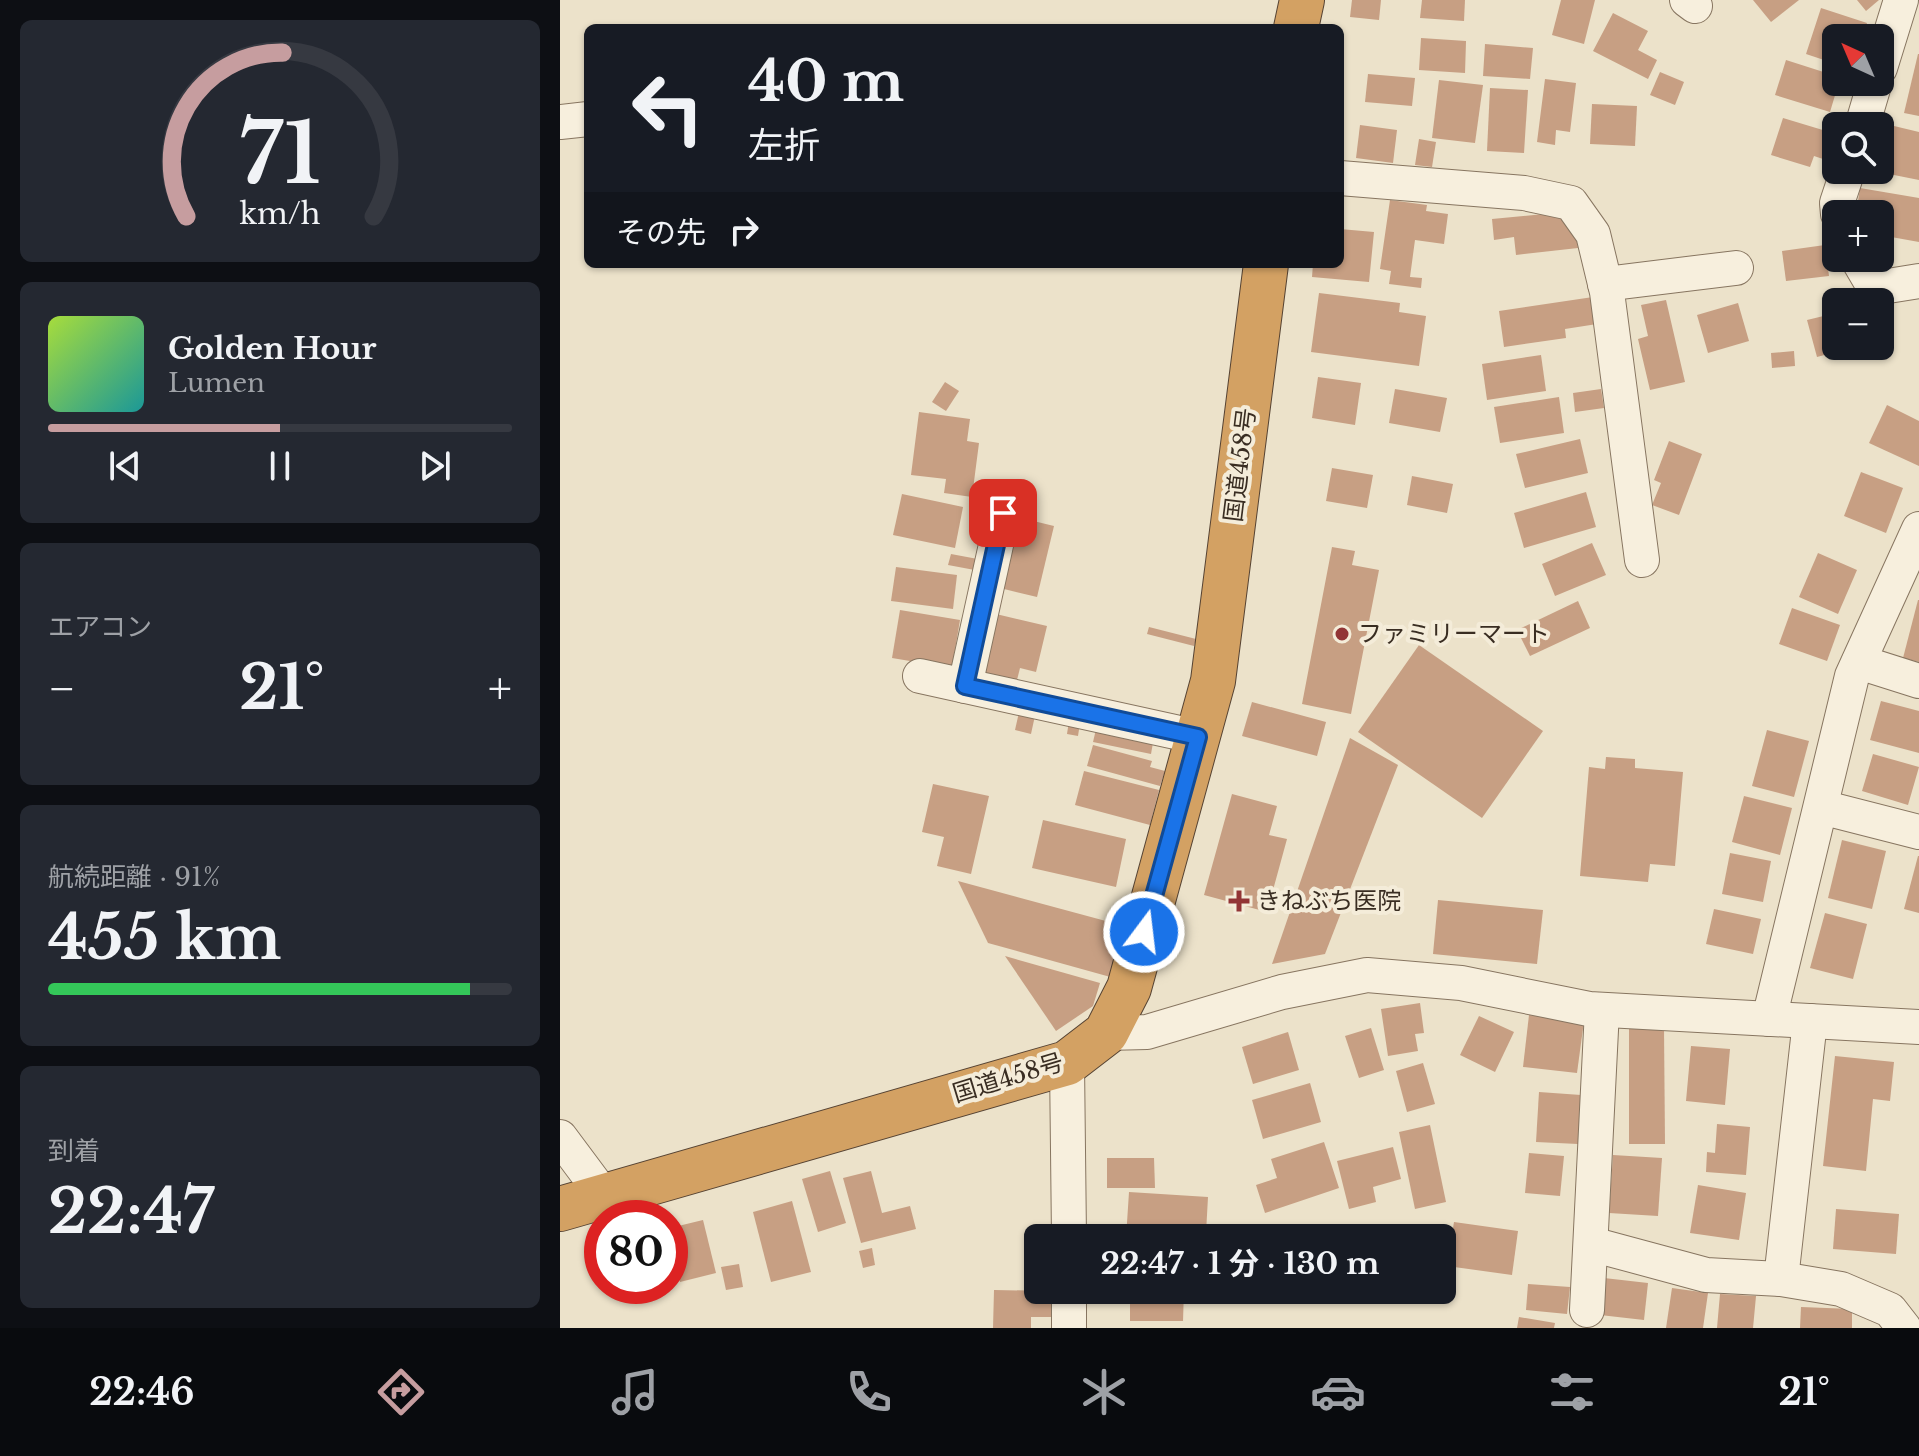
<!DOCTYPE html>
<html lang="ja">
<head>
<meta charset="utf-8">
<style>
  :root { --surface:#171b24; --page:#242831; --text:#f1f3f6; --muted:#9ea1a6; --line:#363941; --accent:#c69d9f }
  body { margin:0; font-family:"Libre Baskerville","Noto Sans JP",serif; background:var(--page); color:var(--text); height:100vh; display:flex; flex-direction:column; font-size:30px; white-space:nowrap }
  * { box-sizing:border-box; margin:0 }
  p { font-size:26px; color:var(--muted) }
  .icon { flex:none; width:44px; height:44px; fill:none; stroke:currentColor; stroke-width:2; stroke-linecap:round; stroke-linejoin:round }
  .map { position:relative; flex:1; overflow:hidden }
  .drawer { display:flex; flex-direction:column; gap:20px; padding:20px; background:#0d0f14; width:560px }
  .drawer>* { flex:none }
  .guide { position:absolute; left:24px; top:24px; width:760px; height:244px; border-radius:12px; box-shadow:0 2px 6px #0004; background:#171b24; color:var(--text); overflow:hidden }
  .needle { width:52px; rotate:316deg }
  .tools { position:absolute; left:1262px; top:24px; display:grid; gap:16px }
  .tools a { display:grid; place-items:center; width:72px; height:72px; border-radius:12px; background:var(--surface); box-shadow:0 2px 6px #0004; font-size:40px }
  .speed { position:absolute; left:24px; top:1200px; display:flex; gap:16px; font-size:40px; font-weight:700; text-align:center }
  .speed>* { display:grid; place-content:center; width:104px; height:104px; border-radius:50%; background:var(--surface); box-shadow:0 2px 6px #0004; line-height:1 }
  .speed .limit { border:12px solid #d22; background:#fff; color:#111 }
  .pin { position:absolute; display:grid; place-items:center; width:68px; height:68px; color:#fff; margin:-34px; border-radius:16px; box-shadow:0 4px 12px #0006 }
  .me { position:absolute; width:88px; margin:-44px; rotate:15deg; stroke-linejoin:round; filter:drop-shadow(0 0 6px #0008) }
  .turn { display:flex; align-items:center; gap:28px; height:168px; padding:0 32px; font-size:36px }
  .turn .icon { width:104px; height:104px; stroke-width:2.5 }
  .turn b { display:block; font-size:56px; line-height:68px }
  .then { display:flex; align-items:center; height:76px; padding:0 32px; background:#0003; gap:16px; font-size:30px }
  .big { font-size:60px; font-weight:700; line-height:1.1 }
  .drawer .card { flex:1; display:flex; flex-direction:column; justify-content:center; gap:12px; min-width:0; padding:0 28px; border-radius:12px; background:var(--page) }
  .drawer .dial { align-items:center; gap:0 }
  .dial svg { height:208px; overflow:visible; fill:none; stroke:var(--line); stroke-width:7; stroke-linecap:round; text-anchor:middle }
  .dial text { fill:var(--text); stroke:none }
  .song { display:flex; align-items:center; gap:24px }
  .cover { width:96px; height:96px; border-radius:12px; background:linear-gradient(135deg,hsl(80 70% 55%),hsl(180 70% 35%)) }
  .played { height:8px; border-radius:4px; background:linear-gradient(90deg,var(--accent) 50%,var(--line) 50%) }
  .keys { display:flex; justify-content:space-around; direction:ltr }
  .heat { display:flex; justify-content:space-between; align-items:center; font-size:44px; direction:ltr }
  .charge { height:12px; border-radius:6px; background:linear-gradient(90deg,#34c759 91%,var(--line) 0) }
  .trip { position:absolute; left:464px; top:1224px; width:432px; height:80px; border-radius:12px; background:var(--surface); box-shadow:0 2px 6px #0004; font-weight:700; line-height:80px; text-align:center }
  .dock { display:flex; height:128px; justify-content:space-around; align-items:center; background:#090b0e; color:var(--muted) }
  .dock .icon { width:56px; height:56px }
  .dock .active { color:var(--accent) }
  .dock b { font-size:36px; color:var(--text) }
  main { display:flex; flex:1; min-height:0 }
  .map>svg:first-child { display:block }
  .building { fill:#c79f83 }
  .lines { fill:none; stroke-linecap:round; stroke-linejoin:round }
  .minor-casing { stroke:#877560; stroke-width:36 }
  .highway-casing { stroke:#564333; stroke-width:46 }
  .minor { stroke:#f7efdd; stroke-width:34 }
  .highway { stroke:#d3a163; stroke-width:44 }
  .route-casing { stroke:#114b97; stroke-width:20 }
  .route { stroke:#1a73e8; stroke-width:14 }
  .poi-dot { fill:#923435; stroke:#f4ecd9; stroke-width:3 }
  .labels { text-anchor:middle; stroke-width:8; stroke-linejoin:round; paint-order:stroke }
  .street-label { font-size:24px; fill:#392d22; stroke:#f4ecd9 }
  .poi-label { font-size:24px; fill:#392d22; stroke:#f4ecd9; text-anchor:start }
</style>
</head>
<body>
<main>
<section class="drawer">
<div class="card dial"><svg viewBox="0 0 100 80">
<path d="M14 69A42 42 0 1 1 86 69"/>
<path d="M14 69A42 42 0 0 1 51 6" stroke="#c69d9f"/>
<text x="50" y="56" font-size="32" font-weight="700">71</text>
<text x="50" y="72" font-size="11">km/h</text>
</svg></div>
<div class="card">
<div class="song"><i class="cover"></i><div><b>Golden Hour</b><p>Lumen</p></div></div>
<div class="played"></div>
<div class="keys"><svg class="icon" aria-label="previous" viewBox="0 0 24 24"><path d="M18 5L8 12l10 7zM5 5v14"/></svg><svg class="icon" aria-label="pause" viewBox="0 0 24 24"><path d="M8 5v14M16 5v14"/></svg><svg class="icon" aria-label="next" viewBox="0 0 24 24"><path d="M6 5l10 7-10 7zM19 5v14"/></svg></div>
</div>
<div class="card"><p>エアコン</p>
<div class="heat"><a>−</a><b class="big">21°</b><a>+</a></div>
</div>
<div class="card"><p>航続距離 · 91%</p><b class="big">455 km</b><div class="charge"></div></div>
<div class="card"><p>到着</p><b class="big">22:47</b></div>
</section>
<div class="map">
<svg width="1359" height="1328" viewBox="0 0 1359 1328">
  <rect width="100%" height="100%" fill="#ece2ca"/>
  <g class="building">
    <polygon points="792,0 821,0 819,20 790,17"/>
    <polygon points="862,0 905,0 904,21 860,18"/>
    <polygon points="1001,0 1035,0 1024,44 992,35"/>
    <polygon points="1193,0 1239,0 1211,22"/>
    <polygon points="1297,0 1319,0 1306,11"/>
    <polygon points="1261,8 1307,23 1302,38 1276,38 1276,64 1246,54"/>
    <polygon points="1053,13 1088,31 1078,50 1097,60 1088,79 1033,51"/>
    <polygon points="861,38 906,41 905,73 859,70"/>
    <polygon points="925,44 973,48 970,79 923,76"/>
    <polygon points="1358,54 1359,54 1359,116 1344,113"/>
    <polygon points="1226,60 1276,76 1276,82 1279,82 1270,112 1215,95"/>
    <polygon points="1100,72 1124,82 1115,105 1090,95"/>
    <polygon points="808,74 855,78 852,106 805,102"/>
    <polygon points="985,79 1016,83 1010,132 996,130 995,145 977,142"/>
    <polygon points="879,80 923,85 915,143 872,138"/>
    <polygon points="930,88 968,90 964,153 927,151"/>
    <polygon points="1032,104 1077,106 1075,146 1030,144"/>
    <polygon points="1223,118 1276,134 1269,161 1254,156 1250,167 1211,155"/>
    <polygon points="800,125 837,130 833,163 796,158"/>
    <polygon points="1334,126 1359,132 1359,180 1324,173"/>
    <polygon points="859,139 876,142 872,167 855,165"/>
    <polygon points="1300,188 1359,198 1359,242 1320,235 1320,214 1296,214"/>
    <polygon points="830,200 867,205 866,211 888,214 884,244 855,240 850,277 862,278 861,288 829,284 831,271 820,269"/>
    <polygon points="1014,211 1018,248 956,255 954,237 934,240 932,219"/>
    <polygon points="780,229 814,232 809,282 752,277 753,264 780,264"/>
    <polygon points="1265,245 1269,276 1226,281 1222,251"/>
    <polygon points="759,293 840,303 839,312 866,316 859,366 751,352"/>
    <polygon points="1033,297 1037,324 1005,329 1006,338 944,347 939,311"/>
    <polygon points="1106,300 1125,382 1090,390 1078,339 1088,336 1081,305"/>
    <polygon points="1178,303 1189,341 1148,353 1137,315"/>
    <polygon points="1276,313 1276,346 1294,347 1257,357 1247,320"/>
    <polygon points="1234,351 1235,366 1212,368 1211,353"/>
    <polygon points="981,355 986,391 927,400 922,364"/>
    <polygon points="758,377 801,383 795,425 752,418"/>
    <polygon points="385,382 399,391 386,411 372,402"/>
    <polygon points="835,389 887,398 880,432 829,423"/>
    <polygon points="1041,389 1044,408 1015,412 1013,393"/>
    <polygon points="999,397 1004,433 940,443 934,407"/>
    <polygon points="1327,405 1359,421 1359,466 1309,443"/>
    <polygon points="359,412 410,419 407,441 419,443 412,497 384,493 386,479 351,475"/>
    <polygon points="1020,439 1028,473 965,488 956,454"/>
    <polygon points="1109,441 1142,454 1119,515 1092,505 1101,483 1094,480"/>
    <polygon points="772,468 813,475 807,508 766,501"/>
    <polygon points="1301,472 1343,488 1326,533 1284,516"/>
    <polygon points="852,476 893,484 887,513 847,505"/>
    <polygon points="1026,492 1036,527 964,548 954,513"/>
    <polygon points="342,494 403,507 395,548 333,535"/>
    <polygon points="457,517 494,526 477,597 440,588"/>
    <polygon points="1032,543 1046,575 995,596 982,564"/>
    <polygon points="772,547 795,551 792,565 819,570 791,714 742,704"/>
    <polygon points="1258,553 1297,570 1278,614 1239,597"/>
    <polygon points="391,554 423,560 420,571 388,565"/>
    <polygon points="336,567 397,575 393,609 331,601"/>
    <polygon points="1358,600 1359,600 1359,662 1343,658"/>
    <polygon points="1018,601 1030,628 970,656 957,630"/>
    <polygon points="1232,608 1280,625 1267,661 1219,644"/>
    <polygon points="340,610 400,620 392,668 332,658"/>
    <polygon points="436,614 487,626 476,672 460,668 456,684 422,676"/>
    <polygon points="589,627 636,639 634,646 587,634"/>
    <polygon points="859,645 983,731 922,818 798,732"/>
    <polygon points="1321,701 1359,711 1359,753 1310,740"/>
    <polygon points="692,702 766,722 757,756 682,736"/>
    <polygon points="460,708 476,711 471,734 455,730"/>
    <polygon points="509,721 520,723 518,736 507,734"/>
    <polygon points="537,725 594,737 591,754 533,742"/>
    <polygon points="1207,730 1249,741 1234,797 1192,786"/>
    <polygon points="790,738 838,765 765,954 712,964"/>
    <polygon points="533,745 592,761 590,767 605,771 600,786 527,766"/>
    <polygon points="1313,754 1359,767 1348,805 1302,791"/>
    <polygon points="1046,757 1075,759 1075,768 1123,772 1115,866 1090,864 1088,882 1020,876 1029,767 1045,769"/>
    <polygon points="524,771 599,790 590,825 515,805"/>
    <polygon points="373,784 429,796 411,874 377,866 384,837 362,832"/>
    <polygon points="672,794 717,806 709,835 727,839 707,912 644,895"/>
    <polygon points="1184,796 1232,808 1220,855 1172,842"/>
    <polygon points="483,820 566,839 556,887 472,868"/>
    <polygon points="1282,840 1326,851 1312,909 1268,898"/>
    <polygon points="1170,853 1211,861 1203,902 1162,894"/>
    <polygon points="1358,856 1359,856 1359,913 1344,909"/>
    <polygon points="398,881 568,927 554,978 428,943"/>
    <polygon points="878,900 983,910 977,964 873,954"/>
    <polygon points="1154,909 1201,919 1193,954 1146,944"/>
    <polygon points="1265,913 1307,924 1293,979 1250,968"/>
    <polygon points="445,956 540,983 533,1006 496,1031"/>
    <polygon points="860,1003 864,1033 855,1034 858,1051 828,1056 821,1009"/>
    <polygon points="969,1015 1024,1021 1017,1073 963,1067"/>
    <polygon points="919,1016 954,1032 935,1072 900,1055"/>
    <polygon points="811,1028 824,1070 799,1078 785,1036"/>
    <polygon points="1069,1028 1104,1028 1105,1144 1069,1144"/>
    <polygon points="728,1032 739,1070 693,1084 682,1047"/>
    <polygon points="1131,1046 1170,1049 1165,1105 1126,1101"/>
    <polygon points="1275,1056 1334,1062 1330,1101 1313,1099 1306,1171 1263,1166"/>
    <polygon points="863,1063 875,1104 847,1112 836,1071"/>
    <polygon points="750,1083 761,1122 703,1139 692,1100"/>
    <polygon points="979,1092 1021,1095 1018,1144 976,1142"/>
    <polygon points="1157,1124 1190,1127 1186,1175 1146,1172 1147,1152 1155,1153"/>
    <polygon points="870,1125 886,1202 855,1209 839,1132"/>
    <polygon points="764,1142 779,1188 705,1213 696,1185 717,1178 711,1159"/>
    <polygon points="833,1147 841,1179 813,1187 816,1202 789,1209 777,1161"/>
    <polygon points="969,1153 1004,1156 1000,1196 965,1193"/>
    <polygon points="1053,1155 1102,1158 1098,1216 1049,1213"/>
    <polygon points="547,1158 594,1158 595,1188 547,1188"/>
    <polygon points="270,1171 286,1223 258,1232 242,1179"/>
    <polygon points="311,1171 322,1213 350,1206 356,1229 301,1243 283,1178"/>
    <polygon points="1138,1185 1186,1193 1179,1240 1130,1233"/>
    <polygon points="569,1192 648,1197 646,1233 608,1231 608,1238 566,1238"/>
    <polygon points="232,1201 251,1272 211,1282 193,1212"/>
    <polygon points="1276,1209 1339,1214 1336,1254 1273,1249"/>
    <polygon points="143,1220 156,1273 120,1282 110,1241 110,1228"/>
    <polygon points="894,1222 958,1231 952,1275 887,1266"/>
    <polygon points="312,1248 315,1265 303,1268 299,1251"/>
    <polygon points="179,1264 183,1287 166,1290 161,1267"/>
    <polygon points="1044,1278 1088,1283 1084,1320 1040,1315"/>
    <polygon points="968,1284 1010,1287 1007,1314 966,1310"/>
    <polygon points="1112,1288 1148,1293 1143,1328 1106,1328"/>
    <polygon points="434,1290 494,1291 494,1317 471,1317 471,1328 433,1328"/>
    <polygon points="570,1290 624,1290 623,1321 570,1321"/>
    <polygon points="1160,1294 1196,1296 1193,1328 1157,1328"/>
    <polygon points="1241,1307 1292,1309 1292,1328 1240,1328"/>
    <polygon points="959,1317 995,1323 994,1328 957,1328"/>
  </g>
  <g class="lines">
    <g class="minor-casing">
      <g id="minor">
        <polyline points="1127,0 1135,6"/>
        <polyline points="1320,68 1341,0"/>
        <polyline points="0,122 28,119"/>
        <polyline points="1302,126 1315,82"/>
        <polyline points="780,178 964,193 1011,203 1033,234 1047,292 1082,560"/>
        <polyline points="1278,214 1277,203 1288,170"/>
        <polyline points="1297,258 1311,282 1328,286 1359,281"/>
        <polyline points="1045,284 1176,268"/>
        <polyline points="1299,662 1359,681"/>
        <polyline points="360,676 638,737"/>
        <polyline points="405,686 443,513"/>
        <polyline points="1261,807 1359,832"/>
        <polyline points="1209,1019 1292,676 1359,529"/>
        <polyline points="546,1033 587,1032 722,992 807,975 901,983 1029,1009 1359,1027"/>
        <polyline points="507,1063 509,1238"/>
        <polyline points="0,1137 44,1196"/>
        <polyline points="1031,1244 1146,1275 1221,1279 1281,1289 1330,1310 1344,1328"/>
        <polyline points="1221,1279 1250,1021"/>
        <polyline points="509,1290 509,1328"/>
        <polyline points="1027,1310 1042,1010"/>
      </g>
    </g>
    <g class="highway-casing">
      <g id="highway">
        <polyline points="736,28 742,0"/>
        <polyline points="0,1209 507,1063 546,1033 569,988 653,681 706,264"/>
      </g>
    </g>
    <use href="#minor" class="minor"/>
    <use href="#highway" class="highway"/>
  </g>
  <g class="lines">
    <g class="route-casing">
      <polyline id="route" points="443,513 405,686 638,737 584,932"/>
    </g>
    <use href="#route" class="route"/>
  </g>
  <g class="poi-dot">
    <circle cx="782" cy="634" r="8"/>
    <path d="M675 889h8v8h8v8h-8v8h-8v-8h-8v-8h8z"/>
  </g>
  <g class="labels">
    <g class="street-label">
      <text transform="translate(680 465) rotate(-83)" y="8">国道458号</text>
      <text transform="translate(448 1078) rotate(-17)" y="8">国道458号</text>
    </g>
    <g class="poi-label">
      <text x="798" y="642">ファミリーマート</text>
      <text x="697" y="909">きねぶち医院</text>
    </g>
  </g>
</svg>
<div class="tools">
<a><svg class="needle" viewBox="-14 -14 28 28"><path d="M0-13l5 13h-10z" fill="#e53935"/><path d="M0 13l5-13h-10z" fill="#9ea1a6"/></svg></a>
<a><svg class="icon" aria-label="search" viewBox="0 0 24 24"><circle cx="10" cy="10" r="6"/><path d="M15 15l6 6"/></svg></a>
<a>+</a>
<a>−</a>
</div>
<div class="speed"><div class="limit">80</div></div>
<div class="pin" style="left:443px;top:513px;background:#d93025"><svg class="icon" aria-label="arrive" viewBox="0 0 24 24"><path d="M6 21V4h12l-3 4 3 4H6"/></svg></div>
<svg class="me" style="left:584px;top:932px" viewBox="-20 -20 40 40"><circle r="17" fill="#1a73e8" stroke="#fff" stroke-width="3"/><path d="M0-11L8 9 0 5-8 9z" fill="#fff"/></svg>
<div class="trip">22:47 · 1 分 · 130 m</div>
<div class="guide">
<div class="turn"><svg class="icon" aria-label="left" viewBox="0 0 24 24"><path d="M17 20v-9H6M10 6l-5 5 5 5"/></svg><div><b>40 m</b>左折</div></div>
<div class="then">その先<svg class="icon" aria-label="right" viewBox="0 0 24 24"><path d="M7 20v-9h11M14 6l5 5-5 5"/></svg></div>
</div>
</div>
</main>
<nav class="dock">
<b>22:46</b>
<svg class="icon active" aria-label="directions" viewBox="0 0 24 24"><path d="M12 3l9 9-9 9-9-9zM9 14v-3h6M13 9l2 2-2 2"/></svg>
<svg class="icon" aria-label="music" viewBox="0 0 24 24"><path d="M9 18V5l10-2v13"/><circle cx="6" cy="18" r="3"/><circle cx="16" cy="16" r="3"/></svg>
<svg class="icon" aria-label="phone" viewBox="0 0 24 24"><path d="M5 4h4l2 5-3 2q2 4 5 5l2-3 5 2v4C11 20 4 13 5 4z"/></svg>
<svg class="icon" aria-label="climate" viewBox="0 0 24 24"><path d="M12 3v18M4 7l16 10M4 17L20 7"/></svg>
<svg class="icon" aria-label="car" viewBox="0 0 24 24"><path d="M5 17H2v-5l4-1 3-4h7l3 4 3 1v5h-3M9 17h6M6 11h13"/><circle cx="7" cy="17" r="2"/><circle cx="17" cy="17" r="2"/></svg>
<svg class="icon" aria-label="filters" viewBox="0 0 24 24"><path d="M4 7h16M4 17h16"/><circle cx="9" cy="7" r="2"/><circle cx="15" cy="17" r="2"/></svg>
<b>21°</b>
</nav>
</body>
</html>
